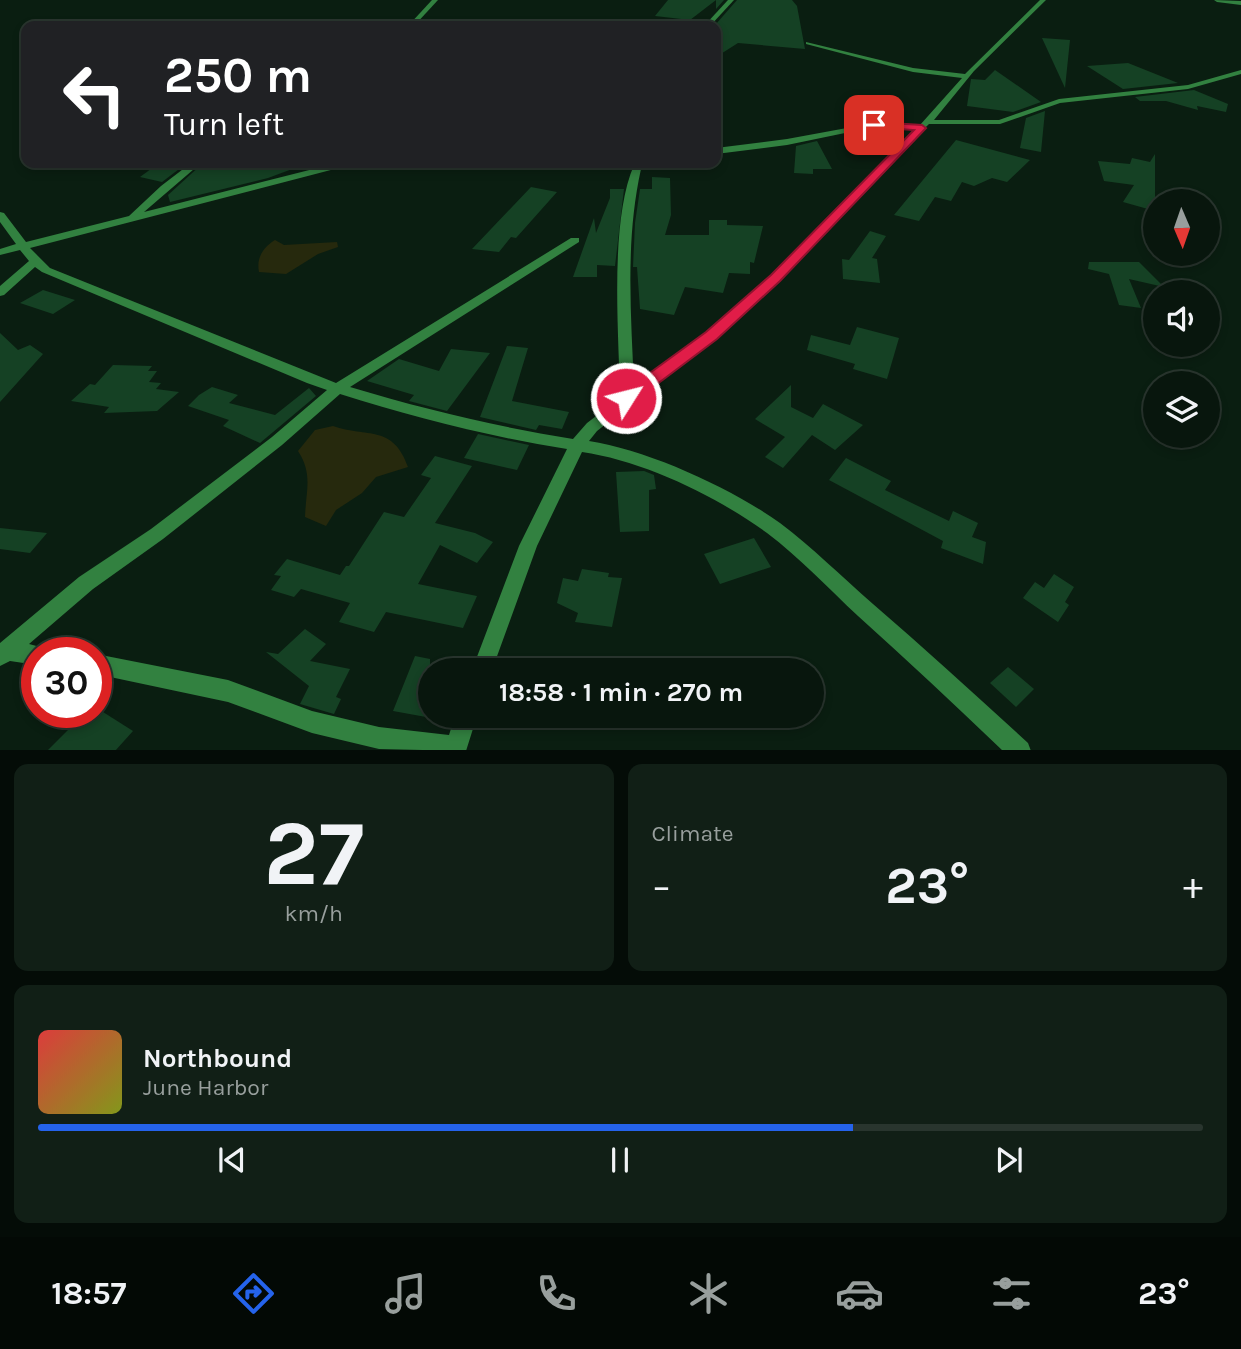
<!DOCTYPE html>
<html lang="en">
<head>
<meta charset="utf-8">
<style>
  :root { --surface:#08160d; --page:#111f16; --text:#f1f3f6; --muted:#989f9d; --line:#29352e; --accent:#2563eb }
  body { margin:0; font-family:Karla,sans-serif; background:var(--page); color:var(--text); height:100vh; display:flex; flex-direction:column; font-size:26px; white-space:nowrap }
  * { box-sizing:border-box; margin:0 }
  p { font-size:23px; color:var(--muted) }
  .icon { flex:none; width:38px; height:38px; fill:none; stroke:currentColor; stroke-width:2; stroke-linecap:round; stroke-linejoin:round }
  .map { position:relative; height:750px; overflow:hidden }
  .side { display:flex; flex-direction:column; gap:14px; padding:14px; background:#040c07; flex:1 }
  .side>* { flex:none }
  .guide { position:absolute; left:21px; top:21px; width:700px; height:147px; border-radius:14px; box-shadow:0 4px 10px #0003,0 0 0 2px var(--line); background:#202124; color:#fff; overflow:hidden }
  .needle { width:46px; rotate:178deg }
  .tools { position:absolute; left:1143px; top:189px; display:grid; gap:14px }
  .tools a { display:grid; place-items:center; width:77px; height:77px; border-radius:50%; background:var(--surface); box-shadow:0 4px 10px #0003,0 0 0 2px var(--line); font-size:35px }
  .speed { position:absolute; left:21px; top:637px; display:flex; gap:14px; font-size:35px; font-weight:700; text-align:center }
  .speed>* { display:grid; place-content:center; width:91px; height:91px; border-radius:50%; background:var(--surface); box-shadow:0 4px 10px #0003,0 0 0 2px var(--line); line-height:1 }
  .speed .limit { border:10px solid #d22; background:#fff; color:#111 }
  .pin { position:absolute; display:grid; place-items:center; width:60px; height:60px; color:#fff; margin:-30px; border-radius:14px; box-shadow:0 4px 10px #0006 }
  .me { position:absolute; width:77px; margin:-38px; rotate:54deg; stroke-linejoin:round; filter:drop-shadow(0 0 5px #0008) }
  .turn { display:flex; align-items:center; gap:24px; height:147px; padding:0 28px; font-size:32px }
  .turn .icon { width:91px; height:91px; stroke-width:2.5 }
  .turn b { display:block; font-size:49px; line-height:60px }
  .big { font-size:52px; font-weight:700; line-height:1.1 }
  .side .card { flex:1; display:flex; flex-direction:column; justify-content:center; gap:10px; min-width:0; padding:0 24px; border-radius:14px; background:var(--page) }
  .side .dial { align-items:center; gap:0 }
  .dial b { font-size:91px; line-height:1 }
  .song { display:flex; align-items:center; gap:21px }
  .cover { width:84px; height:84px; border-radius:10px; background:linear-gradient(135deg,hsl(0 70% 55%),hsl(70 70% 35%)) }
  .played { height:7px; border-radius:4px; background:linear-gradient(90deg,var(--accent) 70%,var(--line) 70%) }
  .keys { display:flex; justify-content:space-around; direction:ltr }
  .heat { display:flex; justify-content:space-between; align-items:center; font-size:38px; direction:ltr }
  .side .tiles { flex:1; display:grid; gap:14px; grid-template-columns:1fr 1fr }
  .card:last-child { grid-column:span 2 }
  .trip { position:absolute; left:418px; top:658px; width:406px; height:70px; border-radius:35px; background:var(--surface); box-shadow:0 4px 10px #0003,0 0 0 2px var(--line); font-weight:700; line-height:70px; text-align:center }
  .tabs { display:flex; height:112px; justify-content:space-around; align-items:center; background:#030905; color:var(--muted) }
  .tabs .icon { width:49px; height:49px }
  .tabs .active { color:var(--accent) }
  .tabs b { font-size:32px; color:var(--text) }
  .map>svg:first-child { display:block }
  .green { fill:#26290d }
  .building { fill:#154124 }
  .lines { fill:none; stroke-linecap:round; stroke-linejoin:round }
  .minor { fill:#328140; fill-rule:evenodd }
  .route { fill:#e11d48; stroke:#92132f; stroke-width:2 }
</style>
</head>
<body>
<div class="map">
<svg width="1241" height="751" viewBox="0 0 1241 751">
  <rect width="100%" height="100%" fill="#0a1e11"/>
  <g class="green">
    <path d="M275,240L284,245L337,242L338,247L318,254L286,274L259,272C256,257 264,247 275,240Z"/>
    <path d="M333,426C367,438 393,424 408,467L376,477L362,493L336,510L326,526L305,517C306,490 313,474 298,451L315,430Z"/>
  </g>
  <g class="building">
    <polygon points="668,0 724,0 716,9 716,0 690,20 655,16"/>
    <polygon points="737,0 792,0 797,6 805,49 738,43 716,57 716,24"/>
    <polygon points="1042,38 1070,40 1065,88"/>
    <polygon points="1128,63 1178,83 1123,89 1087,66"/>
    <polygon points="995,70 1041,102 1013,112 967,106 971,79 985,80"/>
    <polygon points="1194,90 1228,104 1226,112 1197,106 1198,110 1166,101 1140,101 1135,97"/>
    <polygon points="1045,111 1041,152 1020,148 1026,118"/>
    <polygon points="956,140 1030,160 1007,182 992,178 974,186 962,182 951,201 935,197 919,221 894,215"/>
    <polygon points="817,141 832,169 813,169 813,174 794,173 796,146"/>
    <polygon points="1155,154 1155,211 1123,202 1134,185 1104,181 1098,161 1130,164 1132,158 1150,162"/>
    <polygon points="159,163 187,163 162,182 140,177"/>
    <polygon points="203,163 303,163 303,165 268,178 170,202 168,195"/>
    <polygon points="652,177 670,178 671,215 665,235 709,235 709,220 727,220 727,225 763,226 754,263 750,262 750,274 729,273 723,293 685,287 674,315 640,309 637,267 633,267 635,223 640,189 652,189"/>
    <polygon points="531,187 557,192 516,238 511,237 499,252 472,249"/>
    <polygon points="610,189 624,189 615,266 597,265 597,277 573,277 594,218 596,233 610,198"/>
    <polygon points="870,231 886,236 872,258 877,259 880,283 843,279 842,259 849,260"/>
    <polygon points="1089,262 1139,262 1164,287 1129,279 1141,308 1119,305 1109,274 1088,269"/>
    <polygon points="43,290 75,300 53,314 20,303"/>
    <polygon points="857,327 899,338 887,379 853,369 855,364 807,350 811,335 850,345"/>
    <polygon points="0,333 18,350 30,345 43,354 0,402"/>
    <polygon points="507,346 528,348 512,401 569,412 562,429 539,425 536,430 480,417"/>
    <polygon points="451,349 490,353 447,411 409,401 414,395 367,381 399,359 439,371"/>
    <polygon points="113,365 152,366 148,371 157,371 149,382 161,383 156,389 179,392 157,411 104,413 109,407 71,401 90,384 95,385"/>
    <polygon points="791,385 791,407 813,418 823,404 863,425 835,450 812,435 783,468 765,457 785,437 755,419"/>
    <polygon points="212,387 238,395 229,403 275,415 309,388 316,396 260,443 223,426 229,420 188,406 199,395"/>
    <polygon points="478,434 529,445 517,470 464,458"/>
    <polygon points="435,456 472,466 435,523 475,533 493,542 477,563 440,545 418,584 477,596 463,628 386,612 374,632 339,622 350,603 301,589 294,597 271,590 281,576 274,575 287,559 340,575 346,566 349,566 384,512 404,517 431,478 421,475"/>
    <polygon points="846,458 891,481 885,490 949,521 953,511 978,523 972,537 986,542 983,564 941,548 943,541 829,480"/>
    <polygon points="644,471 654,475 656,489 649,490 649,531 620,532 616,472"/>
    <polygon points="0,528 47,533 30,553 0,549"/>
    <polygon points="754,538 771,567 720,584 704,554"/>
    <polygon points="582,569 609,573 608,577 622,578 612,627 575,622 578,613 557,603 563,578 578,581"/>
    <polygon points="1054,574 1074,587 1065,602 1069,605 1058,622 1023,598 1035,582 1044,588"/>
    <polygon points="305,629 326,644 310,661 350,669 336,697 341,699 334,714 300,704 309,686 266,652 278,654"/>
    <polygon points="415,656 430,659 430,705 426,717 393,711"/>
    <polygon points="1008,667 1034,689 1016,707 990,683"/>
    <polygon points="86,712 103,712 133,731 115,751 47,751"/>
  </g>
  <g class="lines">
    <g class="minor">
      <polygon points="432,0 438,0 414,26 408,26"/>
      <polygon points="728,0 734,0 710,26 704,26"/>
      <path d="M1040,0H1046L974,71L934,120H999L1059,99L1188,85L1241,70V74L1188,89L1060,103L1000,124H929L891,161L780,280L716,338L597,431L589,441C648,450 731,488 780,523C812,547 842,577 873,604C925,649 977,696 1028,743L1031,751H1003C955,705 907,660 858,616C828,588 799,557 767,533C716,496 644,461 582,452L537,546L492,670H472L519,546L567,449C490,437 414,417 340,394L282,445L163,539L93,589L29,644L44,648L46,653H37V665L10,661L0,666V643L79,577L151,529L272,437L327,390L307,383L42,272L35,267L4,295L0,296V286L29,261L20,250L0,255V249L16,244L0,222V212L4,213L26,242L129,216L161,186L191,163H201L144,212L337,163H351L350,165L30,248L50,268L336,383L571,238H579V242L350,387C423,409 498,427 573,439L587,423L620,398C619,334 609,223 634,165L651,163L641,169C625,241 631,314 634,387C681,352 729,316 772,276C821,229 864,176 915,130L874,127L787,145L716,154V148L787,139L874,123L920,125L962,78L913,72L806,44V42L913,68L965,74Z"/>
      <polygon points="1214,0 1241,1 1241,5 1217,2"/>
      <polygon points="96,654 228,680 312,711 379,727 449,735 455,716 477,716 466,751 379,749 312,733 228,702 96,674"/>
    </g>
  </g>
  <polygon class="route" points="874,122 922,125 926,128 780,281 717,339 632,403 621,403 618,398 621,394 706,332 771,275 914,130 871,127 871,123"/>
</svg>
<div class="tools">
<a><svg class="needle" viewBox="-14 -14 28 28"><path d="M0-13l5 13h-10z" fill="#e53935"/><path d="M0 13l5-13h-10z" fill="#989f9d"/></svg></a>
<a><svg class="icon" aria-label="sound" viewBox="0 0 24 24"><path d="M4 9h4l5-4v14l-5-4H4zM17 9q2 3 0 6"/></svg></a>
<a><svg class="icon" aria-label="layers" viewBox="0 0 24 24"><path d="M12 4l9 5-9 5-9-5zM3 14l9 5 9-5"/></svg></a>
</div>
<div class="speed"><div class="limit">30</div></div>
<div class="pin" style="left:874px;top:125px;background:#d93025"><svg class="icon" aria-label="arrive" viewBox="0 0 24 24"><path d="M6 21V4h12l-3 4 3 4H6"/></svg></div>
<svg class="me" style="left:626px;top:398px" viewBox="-20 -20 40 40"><circle r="17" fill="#e11d48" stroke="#fff" stroke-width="3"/><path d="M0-11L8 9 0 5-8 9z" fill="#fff"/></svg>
<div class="trip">18:58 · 1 min · 270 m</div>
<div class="guide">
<div class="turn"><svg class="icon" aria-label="left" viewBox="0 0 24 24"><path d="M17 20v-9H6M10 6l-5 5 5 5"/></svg><div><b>250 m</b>Turn left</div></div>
</div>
</div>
<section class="side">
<div class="tiles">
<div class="card dial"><b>27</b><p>km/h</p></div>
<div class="card"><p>Climate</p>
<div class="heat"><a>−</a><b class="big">23°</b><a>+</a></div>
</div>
<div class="card">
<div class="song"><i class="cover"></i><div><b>Northbound</b><p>June Harbor</p></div></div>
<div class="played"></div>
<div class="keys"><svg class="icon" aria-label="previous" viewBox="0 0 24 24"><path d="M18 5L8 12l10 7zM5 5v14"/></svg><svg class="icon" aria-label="pause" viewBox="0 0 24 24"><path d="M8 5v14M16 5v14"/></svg><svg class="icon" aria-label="next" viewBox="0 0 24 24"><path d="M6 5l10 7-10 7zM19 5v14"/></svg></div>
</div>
</div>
</section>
<nav class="tabs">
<b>18:57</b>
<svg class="icon active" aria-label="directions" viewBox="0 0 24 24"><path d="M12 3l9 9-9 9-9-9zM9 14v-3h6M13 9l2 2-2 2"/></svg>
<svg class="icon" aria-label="music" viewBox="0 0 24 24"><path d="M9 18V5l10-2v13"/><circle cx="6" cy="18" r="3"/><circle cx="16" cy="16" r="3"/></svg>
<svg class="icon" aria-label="phone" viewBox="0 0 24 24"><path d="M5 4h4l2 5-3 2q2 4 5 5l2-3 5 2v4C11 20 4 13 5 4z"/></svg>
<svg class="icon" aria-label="climate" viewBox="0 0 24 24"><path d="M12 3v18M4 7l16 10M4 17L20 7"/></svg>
<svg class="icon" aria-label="car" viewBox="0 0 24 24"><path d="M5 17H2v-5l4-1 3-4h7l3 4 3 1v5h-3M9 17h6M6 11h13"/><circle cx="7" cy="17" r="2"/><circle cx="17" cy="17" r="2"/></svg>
<svg class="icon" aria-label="filters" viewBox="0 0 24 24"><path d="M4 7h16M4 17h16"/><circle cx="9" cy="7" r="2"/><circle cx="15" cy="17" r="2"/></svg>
<b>23°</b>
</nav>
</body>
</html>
